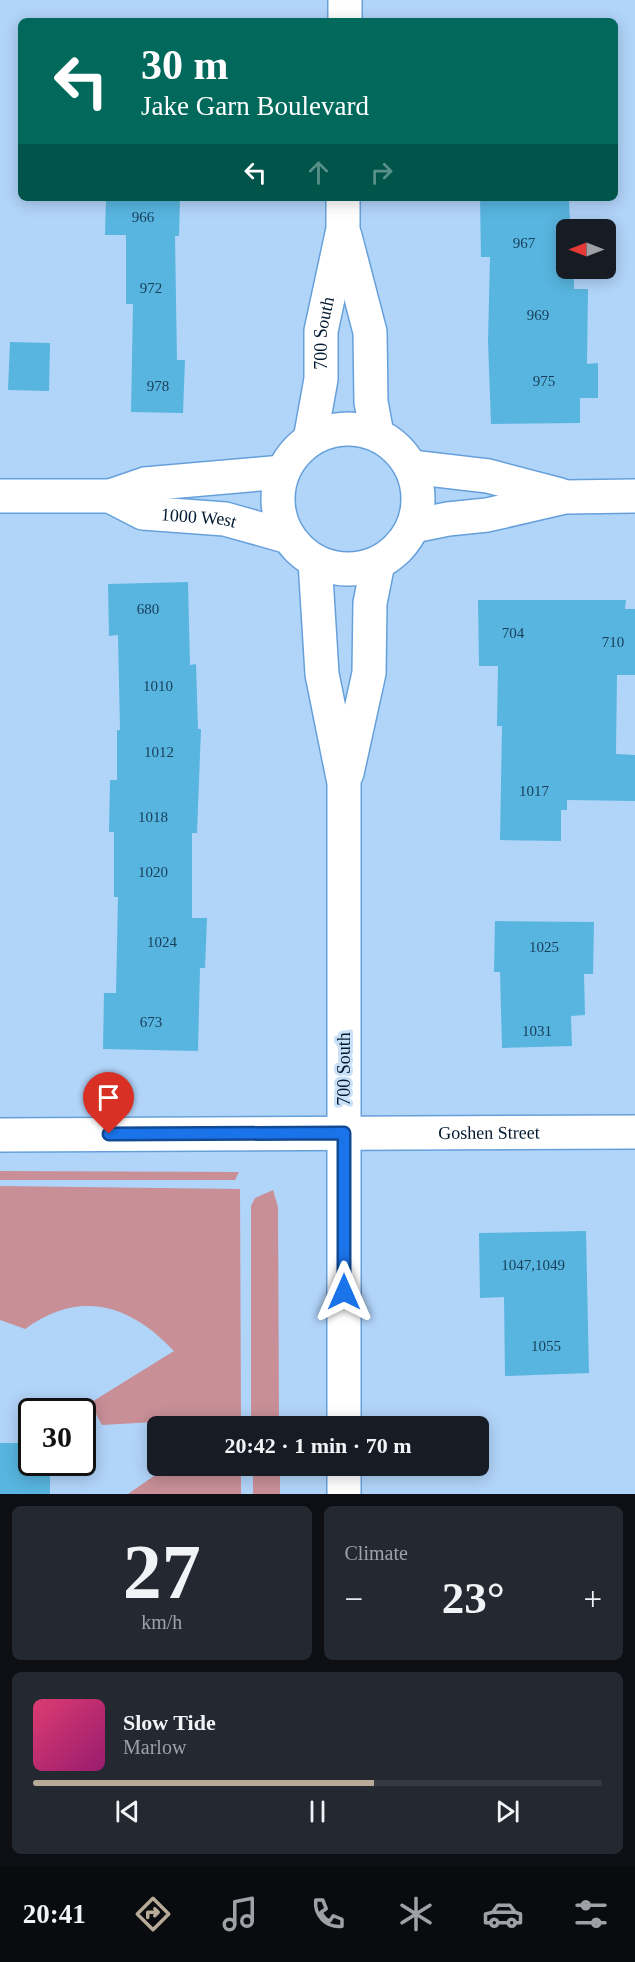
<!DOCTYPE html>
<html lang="en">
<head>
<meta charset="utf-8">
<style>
  :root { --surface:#171b24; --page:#242831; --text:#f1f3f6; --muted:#9ea1a6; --line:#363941; --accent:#b7aa99 }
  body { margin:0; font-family:Georgia,serif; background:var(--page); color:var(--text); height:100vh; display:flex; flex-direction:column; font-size:22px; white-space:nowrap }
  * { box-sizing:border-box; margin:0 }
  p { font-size:20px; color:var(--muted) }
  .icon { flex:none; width:33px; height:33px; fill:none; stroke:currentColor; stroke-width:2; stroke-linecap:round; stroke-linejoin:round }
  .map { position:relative; height:1494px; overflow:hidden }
  .drawer { display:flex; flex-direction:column; gap:12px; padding:12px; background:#0d0f14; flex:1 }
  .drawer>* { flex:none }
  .banner { position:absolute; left:18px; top:18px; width:600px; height:183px; border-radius:9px; box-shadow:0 3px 15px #0003; background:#00695c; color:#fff; overflow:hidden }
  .needle { width:39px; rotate:270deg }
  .buttons { position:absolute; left:556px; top:219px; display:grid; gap:12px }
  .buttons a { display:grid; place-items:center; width:60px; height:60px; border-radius:9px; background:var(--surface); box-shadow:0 3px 15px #0003; font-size:30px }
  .speed { position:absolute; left:18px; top:1398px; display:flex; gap:12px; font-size:30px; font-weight:700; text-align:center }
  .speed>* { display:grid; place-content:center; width:78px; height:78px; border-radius:50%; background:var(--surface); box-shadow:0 3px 15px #0003; line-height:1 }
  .speed .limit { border:3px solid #111; border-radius:9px; background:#fff; color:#111 }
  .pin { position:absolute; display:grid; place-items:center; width:51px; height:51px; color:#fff; margin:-62px -26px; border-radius:50% 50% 50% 0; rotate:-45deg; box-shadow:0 0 6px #0007 }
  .pin .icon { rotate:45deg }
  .me { position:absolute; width:66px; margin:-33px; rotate:0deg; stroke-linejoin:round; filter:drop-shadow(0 0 4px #0008) }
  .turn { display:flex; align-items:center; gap:21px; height:126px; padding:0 24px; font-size:27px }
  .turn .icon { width:78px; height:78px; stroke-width:2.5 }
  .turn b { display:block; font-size:42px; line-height:51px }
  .lanes { display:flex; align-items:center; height:57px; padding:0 24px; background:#0003; justify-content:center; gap:30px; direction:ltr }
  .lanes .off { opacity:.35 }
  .big { font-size:45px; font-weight:700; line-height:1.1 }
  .drawer .widget { flex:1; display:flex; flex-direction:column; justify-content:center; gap:9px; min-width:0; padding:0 21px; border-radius:9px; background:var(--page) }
  .drawer .dial { align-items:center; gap:0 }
  .dial b { font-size:78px; line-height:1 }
  .song { display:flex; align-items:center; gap:18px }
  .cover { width:72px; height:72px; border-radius:9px; background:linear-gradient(135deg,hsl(340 70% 55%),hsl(320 70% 35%)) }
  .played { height:6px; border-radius:3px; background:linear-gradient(90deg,var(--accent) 60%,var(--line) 60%) }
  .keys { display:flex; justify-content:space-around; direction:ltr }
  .heat { display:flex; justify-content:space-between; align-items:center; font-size:33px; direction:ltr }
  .drawer .tiles { flex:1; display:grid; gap:12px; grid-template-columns:1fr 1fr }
  .widget:last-child { grid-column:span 2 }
  .trip { position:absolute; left:147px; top:1416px; width:342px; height:60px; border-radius:9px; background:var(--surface); box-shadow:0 3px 15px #0003; font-weight:700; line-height:60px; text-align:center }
  .tabs { display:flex; height:96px; justify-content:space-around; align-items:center; background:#090b0e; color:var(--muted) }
  .tabs .icon { width:42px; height:42px }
  .tabs .selected { color:var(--accent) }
  .tabs b { font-size:27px; color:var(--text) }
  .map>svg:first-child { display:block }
  .green { fill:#c88f97 }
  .building { fill:#58b5df }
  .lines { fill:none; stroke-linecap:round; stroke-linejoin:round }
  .minor-casing { stroke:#66a0db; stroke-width:36 }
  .minor { stroke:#fff; stroke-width:33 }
  .route-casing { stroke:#114b97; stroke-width:15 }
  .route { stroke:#1a73e8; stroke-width:10 }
  .labels { text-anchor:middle; stroke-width:6; stroke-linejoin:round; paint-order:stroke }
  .number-label { font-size:15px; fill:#18405b }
  .street-label { font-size:18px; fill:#02192f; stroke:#c9e0f9 }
</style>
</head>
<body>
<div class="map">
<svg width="635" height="1494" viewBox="0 0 635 1494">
  <rect width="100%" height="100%" fill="#b1d4f9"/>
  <g class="green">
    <polygon points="0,1171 238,1172 239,1172 235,1180 0,1180"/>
    <path d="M0,1186L240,1189L241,1417L102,1425L90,1403L174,1351C130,1304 80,1289 25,1329L0,1320Z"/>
    <polygon points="273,1190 278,1207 279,1417 251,1419 251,1206 255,1198"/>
    <polygon points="164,1466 241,1466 241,1494 128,1494 154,1476"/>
    <rect x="253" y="1466" width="27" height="28"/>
  </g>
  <g class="building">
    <polygon points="106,198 180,198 179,236 175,236 177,360 185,360 183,413 131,412 133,304 126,304 126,235 105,235"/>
    <polygon points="480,198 569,198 570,226 573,225 573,230 567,230 567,268 574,268 574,289 588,289 587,364 598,363 598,398 580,398 580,423 491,424 488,341 490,257 481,257"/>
    <polygon points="10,342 50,343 49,391 8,390"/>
    <polygon points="188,582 190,665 196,664 198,729 201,729 197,833 192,833 192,918 207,918 205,968 200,968 198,1051 103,1049 104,993 116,993 118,897 114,897 114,832 109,832 110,780 117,780 117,730 120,730 118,635 109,636 108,584"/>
    <polygon points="478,600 626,600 625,609 635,609 635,675 617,675 616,754 635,755 635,801 567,800 567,810 561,810 561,841 500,840 502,726 497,726 498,666 479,666"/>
    <polygon points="495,921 594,922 593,974 584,974 585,1015 571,1016 572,1046 502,1048 500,972 494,972"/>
    <polygon points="586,1231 589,1373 505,1376 504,1297 480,1298 479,1233"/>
    <polygon points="0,1443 32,1443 32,1462 50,1462 50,1494 0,1494"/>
  </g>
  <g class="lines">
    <g class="minor-casing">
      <g id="minor">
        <polyline points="345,21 345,0"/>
        <polyline points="345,236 370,332 371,402 377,434"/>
        <circle cx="348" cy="499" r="70"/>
        <path id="s1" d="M310,440L321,379V331L343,229V198"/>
        <polyline points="411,467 488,476 560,495"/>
        <polyline points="0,496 110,496 145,484 283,472"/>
        <path id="s2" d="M110,496L143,513L225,519L289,537"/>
        <polyline points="413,526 448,519 487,515 565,497 635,496"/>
        <polyline points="315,561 322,674 344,783 344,1426"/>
        <polyline points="347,773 369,673 370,603 378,563"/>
        <path id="s3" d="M0,1135L635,1132"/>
        <polyline points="344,1466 344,1494"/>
      </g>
    </g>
    <use href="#minor" class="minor"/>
  </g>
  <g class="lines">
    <g class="route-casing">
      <polyline id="route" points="109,1134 344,1133 344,1292"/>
    </g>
    <use href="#route" class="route"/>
  </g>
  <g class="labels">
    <g class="number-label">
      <text x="143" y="222">966</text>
      <text x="524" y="248">967</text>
      <text x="151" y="293">972</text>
      <text x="538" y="320">969</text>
      <text x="544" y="386">975</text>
      <text x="158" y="391">978</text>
      <text x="148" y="614">680</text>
      <text x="513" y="638">704</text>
      <text x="613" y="647">710</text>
      <text x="158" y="691">1010</text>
      <text x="159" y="757">1012</text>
      <text x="534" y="796">1017</text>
      <text x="153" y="822">1018</text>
      <text x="153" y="877">1020</text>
      <text x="162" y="947">1024</text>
      <text x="544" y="952">1025</text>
      <text x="151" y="1027">673</text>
      <text x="537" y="1036">1031</text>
      <text x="533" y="1270">1047,1049</text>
      <text x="546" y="1351">1055</text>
    </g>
    <g class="street-label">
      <text dy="6" stroke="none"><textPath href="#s1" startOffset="108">700 South</textPath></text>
      <text dy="6" stroke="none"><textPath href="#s2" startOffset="93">1000 West</textPath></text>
      <text transform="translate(344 1069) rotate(-90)" y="6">700 South</text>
      <text dy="6" stroke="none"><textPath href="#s3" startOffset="489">Goshen Street</textPath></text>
    </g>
  </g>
</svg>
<div class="buttons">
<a><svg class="needle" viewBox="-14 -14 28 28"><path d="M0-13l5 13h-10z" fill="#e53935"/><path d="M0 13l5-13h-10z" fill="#9ea1a6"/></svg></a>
</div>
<div class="speed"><div class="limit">30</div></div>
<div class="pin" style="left:109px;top:1134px;background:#d93025"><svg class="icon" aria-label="arrive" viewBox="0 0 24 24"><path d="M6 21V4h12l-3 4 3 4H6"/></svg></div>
<svg class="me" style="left:344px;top:1292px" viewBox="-20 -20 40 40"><path d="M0-17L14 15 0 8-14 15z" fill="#1a73e8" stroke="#fff" stroke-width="4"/></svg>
<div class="trip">20:42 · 1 min · 70 m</div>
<div class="banner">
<div class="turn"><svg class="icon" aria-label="left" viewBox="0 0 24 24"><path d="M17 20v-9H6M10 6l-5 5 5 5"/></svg><div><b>30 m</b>Jake Garn Boulevard</div></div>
<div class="lanes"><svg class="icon" aria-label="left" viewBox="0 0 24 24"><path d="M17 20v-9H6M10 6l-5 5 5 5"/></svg><svg class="icon off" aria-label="ahead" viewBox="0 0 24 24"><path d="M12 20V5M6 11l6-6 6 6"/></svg><svg class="icon off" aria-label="right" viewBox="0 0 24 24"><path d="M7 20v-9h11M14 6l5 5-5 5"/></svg></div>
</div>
</div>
<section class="drawer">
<div class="tiles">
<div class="widget dial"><b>27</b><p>km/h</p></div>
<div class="widget"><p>Climate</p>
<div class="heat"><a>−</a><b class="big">23°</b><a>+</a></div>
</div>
<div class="widget">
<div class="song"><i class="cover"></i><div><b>Slow Tide</b><p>Marlow</p></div></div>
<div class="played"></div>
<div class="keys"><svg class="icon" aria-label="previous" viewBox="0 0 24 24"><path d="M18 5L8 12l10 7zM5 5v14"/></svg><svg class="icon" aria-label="pause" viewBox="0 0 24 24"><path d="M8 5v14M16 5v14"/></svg><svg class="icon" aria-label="next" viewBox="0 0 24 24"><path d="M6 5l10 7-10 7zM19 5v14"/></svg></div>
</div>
</div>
</section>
<nav class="tabs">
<b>20:41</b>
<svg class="icon selected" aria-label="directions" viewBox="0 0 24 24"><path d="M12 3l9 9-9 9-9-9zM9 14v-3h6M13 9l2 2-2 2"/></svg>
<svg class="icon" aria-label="music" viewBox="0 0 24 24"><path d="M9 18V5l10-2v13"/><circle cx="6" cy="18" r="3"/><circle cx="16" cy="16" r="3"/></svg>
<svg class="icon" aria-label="phone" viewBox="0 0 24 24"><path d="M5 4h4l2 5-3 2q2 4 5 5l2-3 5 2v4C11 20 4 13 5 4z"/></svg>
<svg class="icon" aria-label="climate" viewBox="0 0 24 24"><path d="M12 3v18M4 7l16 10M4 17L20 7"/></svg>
<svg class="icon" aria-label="car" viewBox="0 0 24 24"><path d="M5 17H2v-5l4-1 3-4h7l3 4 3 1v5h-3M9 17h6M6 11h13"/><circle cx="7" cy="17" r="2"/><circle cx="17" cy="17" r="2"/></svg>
<svg class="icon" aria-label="filters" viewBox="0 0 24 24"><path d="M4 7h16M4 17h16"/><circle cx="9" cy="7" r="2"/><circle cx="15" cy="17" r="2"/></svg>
</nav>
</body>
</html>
